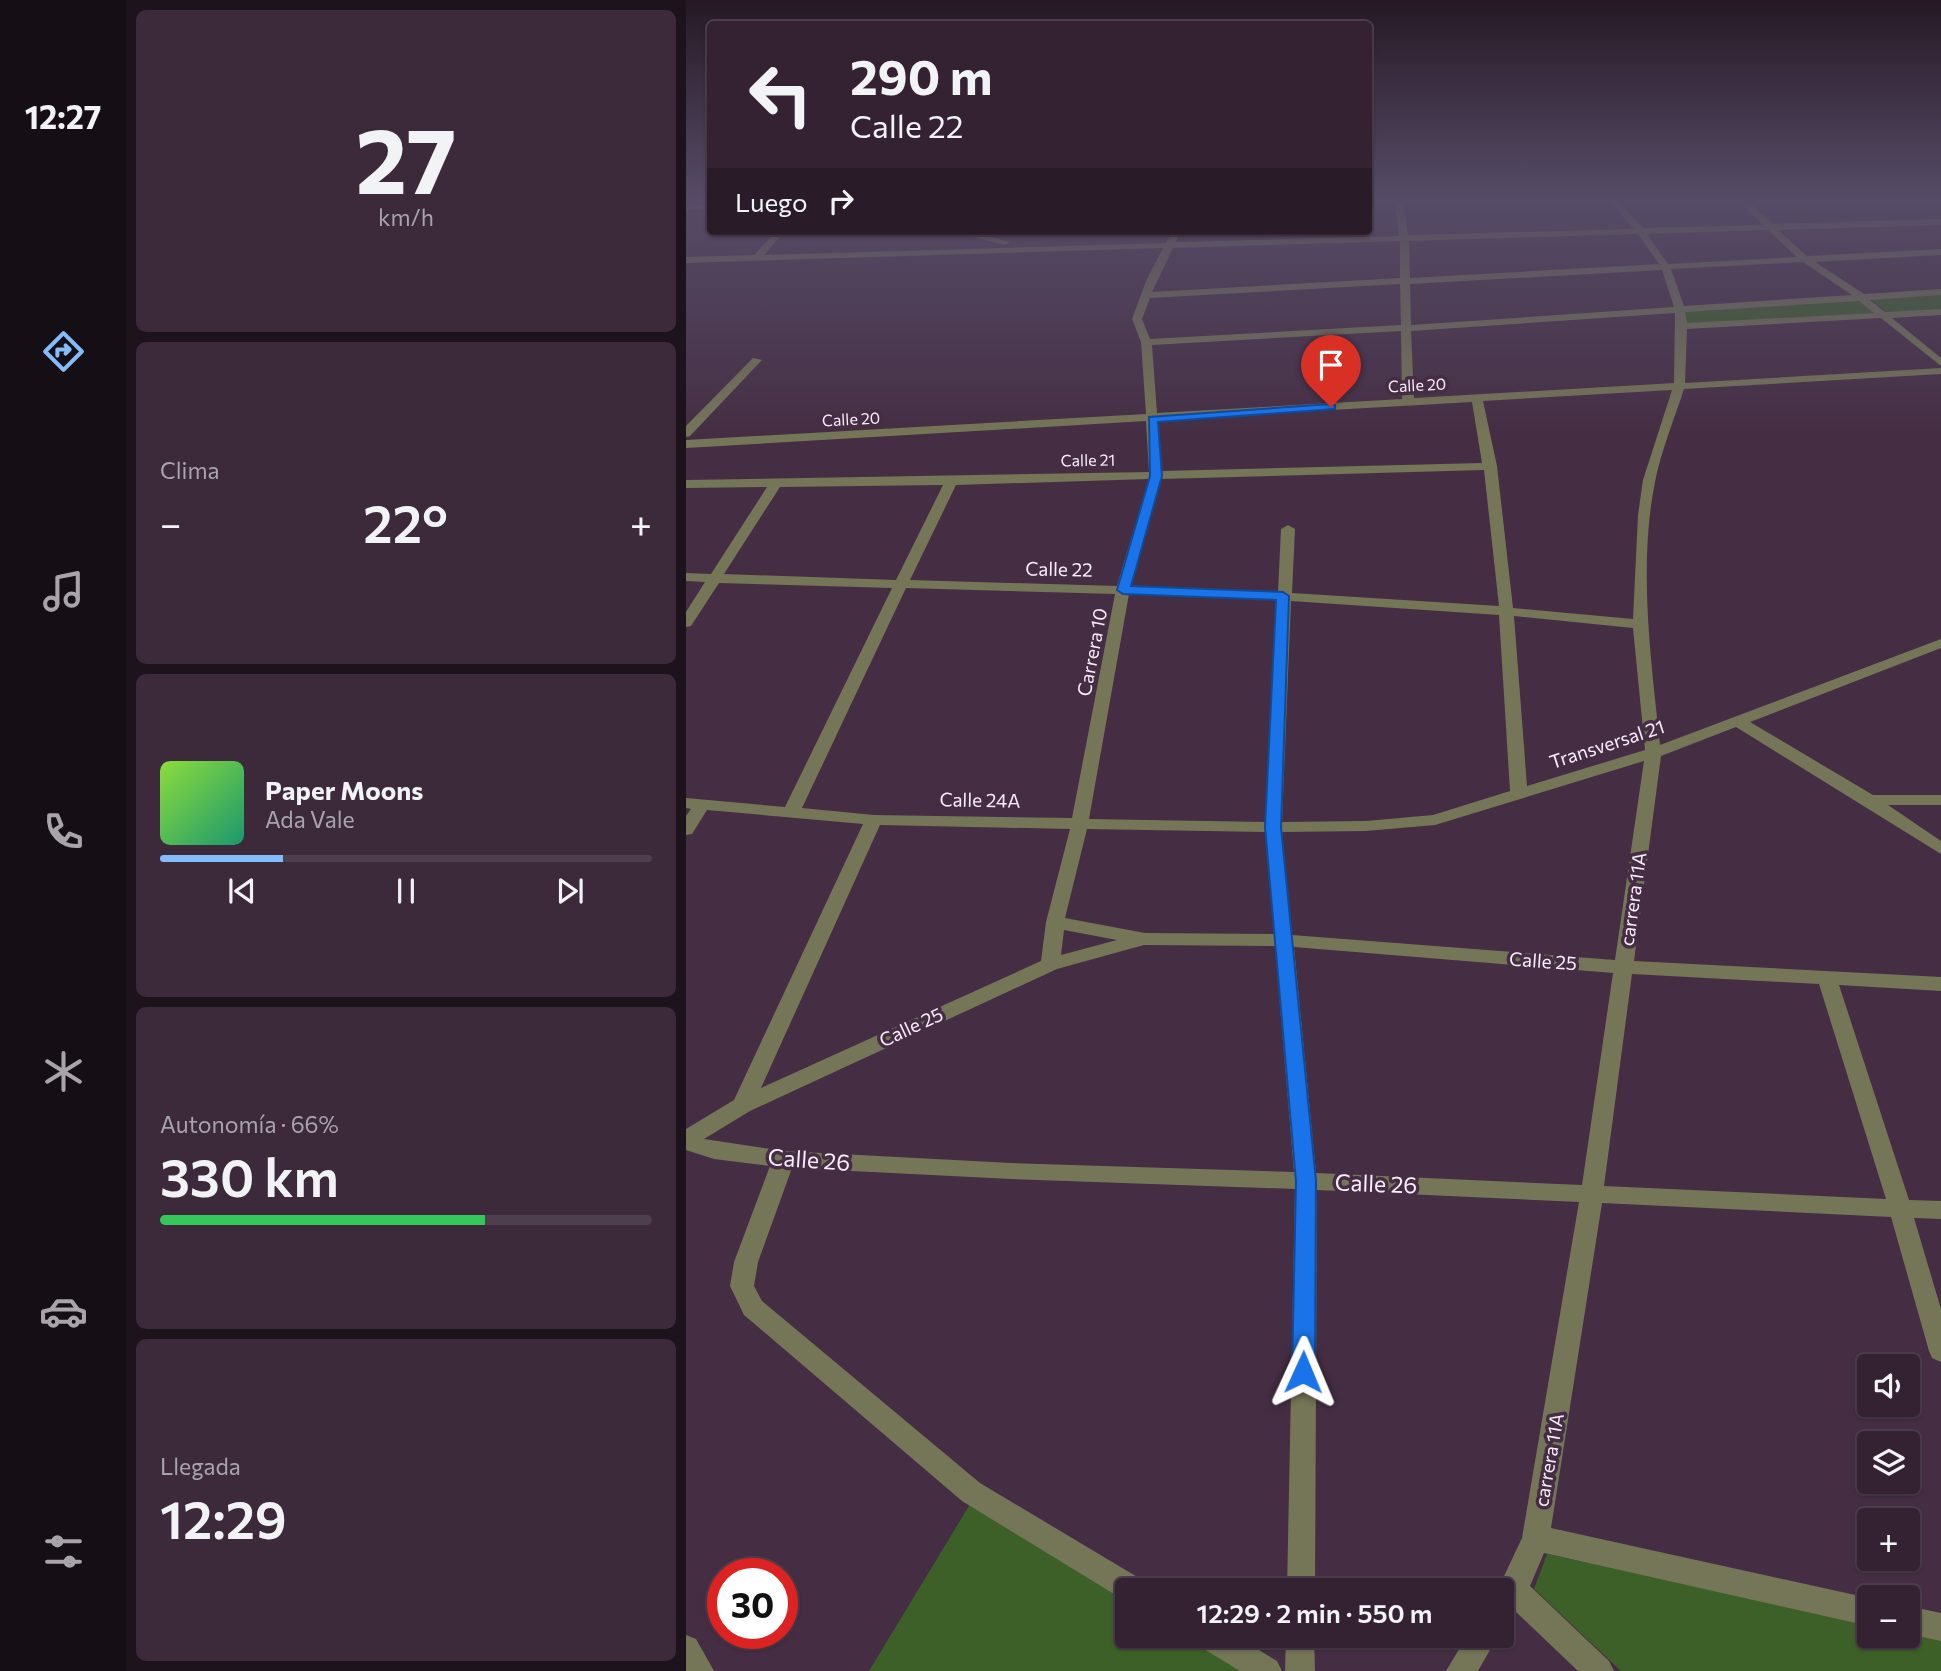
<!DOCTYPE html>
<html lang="es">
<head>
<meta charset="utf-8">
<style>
  :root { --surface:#342233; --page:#3c2a3b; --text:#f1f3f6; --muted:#a9a4ac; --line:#4e3f4e; --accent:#83bcfb }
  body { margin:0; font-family:Commissioner,sans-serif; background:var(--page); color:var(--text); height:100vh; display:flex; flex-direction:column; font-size:26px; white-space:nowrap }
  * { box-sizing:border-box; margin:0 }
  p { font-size:23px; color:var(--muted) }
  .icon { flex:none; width:38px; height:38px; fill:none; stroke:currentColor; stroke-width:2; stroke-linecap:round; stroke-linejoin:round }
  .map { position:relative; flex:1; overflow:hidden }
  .details { display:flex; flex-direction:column; gap:10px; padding:10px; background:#1d131c; width:560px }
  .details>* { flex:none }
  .hud { position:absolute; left:21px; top:21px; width:665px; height:214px; border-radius:7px; box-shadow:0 2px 5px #0004,0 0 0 2px var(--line); background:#342233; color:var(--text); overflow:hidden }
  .buttons { position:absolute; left:1171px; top:1354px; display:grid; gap:14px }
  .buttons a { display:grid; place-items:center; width:63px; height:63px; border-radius:7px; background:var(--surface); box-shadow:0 2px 5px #0004,0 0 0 2px var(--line); font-size:35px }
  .speed { position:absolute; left:21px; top:1558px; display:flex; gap:14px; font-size:35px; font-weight:700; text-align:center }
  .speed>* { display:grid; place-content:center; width:91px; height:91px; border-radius:50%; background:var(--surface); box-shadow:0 2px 5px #0004,0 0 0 2px var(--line); line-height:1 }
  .speed .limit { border:10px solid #d22; background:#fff; color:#111 }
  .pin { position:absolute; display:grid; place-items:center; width:60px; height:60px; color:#fff; margin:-72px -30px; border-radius:50% 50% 50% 0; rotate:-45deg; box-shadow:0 0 7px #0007 }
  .pin .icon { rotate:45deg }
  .me { position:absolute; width:77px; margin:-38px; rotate:1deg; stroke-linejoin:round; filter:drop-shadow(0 0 5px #0008) }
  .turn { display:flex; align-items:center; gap:24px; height:147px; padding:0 28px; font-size:32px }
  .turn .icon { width:91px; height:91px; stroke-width:2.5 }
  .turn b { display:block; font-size:49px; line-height:60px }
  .then { display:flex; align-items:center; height:66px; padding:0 28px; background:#0003; gap:14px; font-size:26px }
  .big { font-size:52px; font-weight:600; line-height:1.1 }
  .details .widget { flex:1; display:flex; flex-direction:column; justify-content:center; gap:10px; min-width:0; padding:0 24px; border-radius:10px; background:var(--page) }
  .details .dial { align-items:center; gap:0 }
  .dial b { font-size:91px; line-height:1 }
  .song { display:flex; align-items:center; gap:21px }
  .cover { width:84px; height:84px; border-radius:10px; background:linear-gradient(135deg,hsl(90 70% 55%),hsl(160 70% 35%)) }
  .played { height:7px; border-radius:4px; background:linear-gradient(90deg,var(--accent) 25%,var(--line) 25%) }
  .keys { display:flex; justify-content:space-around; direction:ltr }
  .heat { display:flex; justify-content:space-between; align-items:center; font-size:38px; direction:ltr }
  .charge { height:10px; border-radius:5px; background:linear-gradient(90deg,#34c759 66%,var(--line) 0) }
  .trip { position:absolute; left:429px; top:1578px; width:399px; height:70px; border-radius:7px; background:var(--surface); box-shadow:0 2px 5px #0004,0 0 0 2px var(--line); font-weight:600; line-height:70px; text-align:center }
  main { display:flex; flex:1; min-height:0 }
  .menu { display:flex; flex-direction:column; width:126px; justify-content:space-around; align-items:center; background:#150e14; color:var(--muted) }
  .menu .icon { width:49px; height:49px }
  .menu .selected { color:var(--accent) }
  .menu b { font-size:32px; color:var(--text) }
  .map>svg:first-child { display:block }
  .green { fill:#3c6027 }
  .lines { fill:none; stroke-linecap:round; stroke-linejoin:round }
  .street { fill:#757557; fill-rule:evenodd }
  .route { fill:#1a73e8; stroke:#114b97; stroke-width:2 }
  .labels { text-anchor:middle; stroke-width:7; stroke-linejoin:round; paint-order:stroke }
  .far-street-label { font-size:16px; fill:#fbecfb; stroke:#452e44 }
  .street-label { font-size:19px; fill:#fbecfb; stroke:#452e44 }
  .near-street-label { font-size:23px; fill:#fbecfb; stroke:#452e44 }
</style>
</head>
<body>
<main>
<nav class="menu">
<b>12:27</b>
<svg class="icon selected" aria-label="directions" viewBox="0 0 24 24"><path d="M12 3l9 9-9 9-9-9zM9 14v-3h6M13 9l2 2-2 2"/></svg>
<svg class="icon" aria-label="music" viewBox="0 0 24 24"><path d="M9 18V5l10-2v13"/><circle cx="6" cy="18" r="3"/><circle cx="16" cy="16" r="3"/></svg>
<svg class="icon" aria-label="phone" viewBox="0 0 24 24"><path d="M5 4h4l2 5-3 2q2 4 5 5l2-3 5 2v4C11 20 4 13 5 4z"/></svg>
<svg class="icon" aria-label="climate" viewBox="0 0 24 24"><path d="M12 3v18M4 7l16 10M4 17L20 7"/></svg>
<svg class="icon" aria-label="car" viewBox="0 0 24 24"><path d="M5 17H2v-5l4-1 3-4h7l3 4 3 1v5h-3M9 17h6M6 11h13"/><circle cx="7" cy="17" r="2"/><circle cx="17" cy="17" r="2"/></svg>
<svg class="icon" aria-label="filters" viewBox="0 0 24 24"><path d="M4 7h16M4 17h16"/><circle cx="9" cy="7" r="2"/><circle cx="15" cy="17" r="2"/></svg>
</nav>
<section class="details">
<div class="widget dial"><b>27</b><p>km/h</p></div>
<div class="widget"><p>Clima</p>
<div class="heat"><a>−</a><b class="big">22°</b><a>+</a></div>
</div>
<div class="widget">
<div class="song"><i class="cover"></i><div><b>Paper Moons</b><p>Ada Vale</p></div></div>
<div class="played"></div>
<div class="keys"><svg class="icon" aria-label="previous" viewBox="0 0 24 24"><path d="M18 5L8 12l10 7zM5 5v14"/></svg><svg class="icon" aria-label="pause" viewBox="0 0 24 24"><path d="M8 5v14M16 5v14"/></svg><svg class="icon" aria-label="next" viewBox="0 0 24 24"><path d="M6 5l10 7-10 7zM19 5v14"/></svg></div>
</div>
<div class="widget"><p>Autonomía · 66%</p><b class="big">330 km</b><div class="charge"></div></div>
<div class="widget"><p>Llegada</p><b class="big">12:29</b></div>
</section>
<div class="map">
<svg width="1255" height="1671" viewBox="0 0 1255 1671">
  <rect width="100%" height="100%" fill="#452e44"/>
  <g class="green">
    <polygon points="1255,294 1255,310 1200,312 1183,298"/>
    <polygon points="1173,298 1192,313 999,324 999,310"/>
    <polygon points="286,1501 441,1596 441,1636 507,1636 563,1671 183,1671"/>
    <polygon points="861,1554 1183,1623 1183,1636 1222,1636 1222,1631 1255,1638 1255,1671 935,1671 848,1589"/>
  </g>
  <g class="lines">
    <g class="street">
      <path d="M709,201H717L722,235L948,229L924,201H932L957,228L1077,225L1053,201H1061L1087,224L1255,219V225L1092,230L1121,256L1255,249V255L1129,262L1178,294L1255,289V295L1184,300L1199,312L1255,309V315L1206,318L1255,358V366L1195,318L1001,329L999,383L1255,368V374L998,389C988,420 975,451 969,482C952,567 965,659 974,745L1255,639V648L1064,722L1187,795H1255V805H1202L1255,841V854L1050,727L975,756L948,961L1255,977V991L1153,985L1223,1200L1255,1201V1219L1228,1218L1255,1309V1362L1246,1358L1243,1351L1205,1217L916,1203L865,1528L1183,1598V1626L858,1553L844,1586L923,1661L928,1671H892L830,1612L826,1619L816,1623V1591H811L836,1538L893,1202L631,1190L629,1591H601L609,1189L325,1179L106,1168L72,1262L68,1286L76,1301L294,1483L458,1581L462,1591H441V1602L276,1501L58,1315L44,1286L48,1262L84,1166L28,1159L0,1150V1129L48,1100L177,824L21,810L6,834L0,835V816L5,809L0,808V798L99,807L206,588L33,583L5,626L0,627V612L19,582L0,581V573L25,574L81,487L0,488V480L463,472L460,421L0,448V440L460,414L455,342L446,319L460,281L477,248L0,263V257L68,255L90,231H99L78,255L480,243L487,231H495L490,242L713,236ZM1082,230L1111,257L982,264L961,234ZM952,234L973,264L724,278L723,241ZM714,241V278L466,292L487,248ZM1117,262L1166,295L998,306L985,269ZM976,270L988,307L725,325L724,284ZM714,284L715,325L464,339L456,319L464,298ZM1173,301L1188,313L1001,323L999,312ZM989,313L988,383L728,398L725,331ZM715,331L716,399L471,413L466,345ZM986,390L957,480L952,515L947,619L827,608L811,466L797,401ZM786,402L796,463L476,471L472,420ZM798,470L813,606L606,593L609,529L602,525L595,529L592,592L445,586L475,479ZM463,479L431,586L224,580L270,485ZM257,485L210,580L38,574L94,487ZM220,588L429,594L386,818L188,815L116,808ZM443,594L591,600L579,822L403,819ZM605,601L813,615L824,791L747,815L680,821L596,822ZM828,616L947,628L959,750L841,786ZM958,761L929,960L606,935L596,832L680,831L749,825ZM194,825L384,829L360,922L355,961L75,1088ZM401,829L579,832L588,934L459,933L379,918ZM378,930L431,940L375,955ZM458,945L589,946L608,1172L325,1163L98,1151L18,1139L64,1111L371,969ZM608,947L927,973L896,1185L630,1173ZM946,974L1133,984L1200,1199L918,1186Z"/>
      <polygon points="0,204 24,205 24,210 0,210"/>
      <polygon points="266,231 282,231 324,242 319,245"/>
      <polygon points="67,358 76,360 4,436 0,437 0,426"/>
      <polygon points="1222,1606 1255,1613 1255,1641 1222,1634"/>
      <polygon points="0,1635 10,1639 28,1671 0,1671"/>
      <polygon points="509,1636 550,1636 591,1661 596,1671 554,1671 513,1646"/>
      <polygon points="600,1636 628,1636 629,1671 599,1671"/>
      <polygon points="781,1636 812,1636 792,1671 760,1671"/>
    </g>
  </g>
  <linearGradient id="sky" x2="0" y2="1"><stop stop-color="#261925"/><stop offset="0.46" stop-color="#564c67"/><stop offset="1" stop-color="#564c67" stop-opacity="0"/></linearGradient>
  <rect width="1255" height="434" fill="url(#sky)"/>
  <polygon class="route" points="645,404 649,405 649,409 472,422 476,476 445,586 597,592 603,596 595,827 630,1181 629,1372 625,1379 617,1382 609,1379 606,1372 610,1181 579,827 590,600 437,594 431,590 464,476 463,417"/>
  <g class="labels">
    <g class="far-street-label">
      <text transform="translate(731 385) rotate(-3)" y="6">Calle 20</text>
      <text transform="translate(165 419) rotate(-3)" y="6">Calle 20</text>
      <text transform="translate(402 460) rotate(-1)" y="6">Calle 21</text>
    </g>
    <g class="street-label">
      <text transform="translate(373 569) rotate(1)" y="7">Calle 22</text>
      <text transform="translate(406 652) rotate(-79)" y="7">Carrera 10</text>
      <text transform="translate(921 744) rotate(-18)" y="7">Transversal 21</text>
      <text transform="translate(294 800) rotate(1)" y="7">Calle 24A</text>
      <text transform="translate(947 899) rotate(-82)" y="7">carrera 11A</text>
      <text transform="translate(857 961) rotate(4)" y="7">Calle 25</text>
      <text transform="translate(225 1027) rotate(-25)" y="7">Calle 25</text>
      <text transform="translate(863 1460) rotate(-80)" y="7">carrera 11A</text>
    </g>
    <g class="near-street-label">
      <text transform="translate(123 1160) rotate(4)" y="8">Calle 26</text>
      <text transform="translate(690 1184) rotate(2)" y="8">Calle 26</text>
    </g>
  </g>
</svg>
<div class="buttons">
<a><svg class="icon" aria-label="sound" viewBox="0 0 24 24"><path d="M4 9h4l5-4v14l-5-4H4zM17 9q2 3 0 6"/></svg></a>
<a><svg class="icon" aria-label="layers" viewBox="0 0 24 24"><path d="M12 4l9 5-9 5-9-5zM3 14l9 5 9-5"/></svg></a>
<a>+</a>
<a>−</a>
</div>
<div class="speed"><div class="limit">30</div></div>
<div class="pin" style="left:645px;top:407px;background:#d93025"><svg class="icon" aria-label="arrive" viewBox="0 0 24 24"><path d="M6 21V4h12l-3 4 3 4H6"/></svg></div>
<svg class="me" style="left:617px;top:1372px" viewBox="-20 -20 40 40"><path d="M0-17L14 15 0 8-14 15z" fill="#1a73e8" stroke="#fff" stroke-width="4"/></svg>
<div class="trip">12:29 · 2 min · 550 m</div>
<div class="hud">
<div class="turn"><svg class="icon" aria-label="left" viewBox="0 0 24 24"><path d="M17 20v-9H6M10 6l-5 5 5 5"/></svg><div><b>290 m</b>Calle 22</div></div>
<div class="then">Luego<svg class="icon" aria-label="right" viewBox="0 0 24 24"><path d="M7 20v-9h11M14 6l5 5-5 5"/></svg></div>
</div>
</div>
</main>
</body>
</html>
